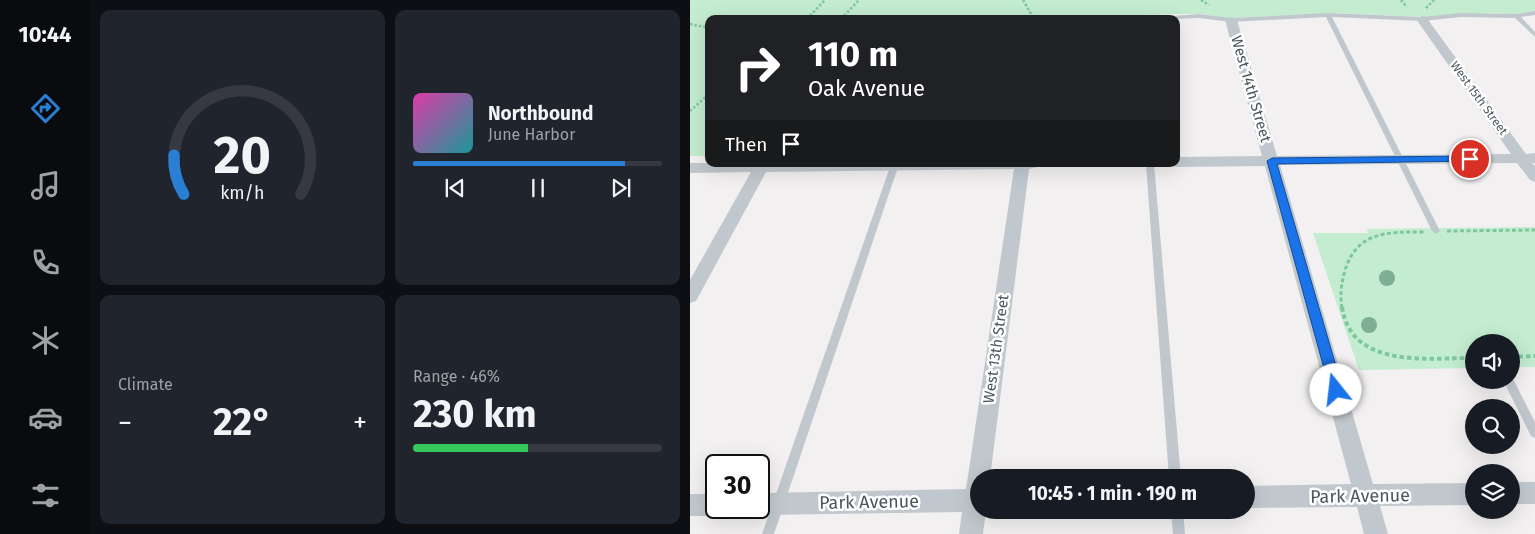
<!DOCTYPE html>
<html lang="en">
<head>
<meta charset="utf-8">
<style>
  :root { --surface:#171b24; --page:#20242c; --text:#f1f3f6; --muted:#9ea1a6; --line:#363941; --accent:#2a7ed3 }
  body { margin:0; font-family:"Fira Sans",sans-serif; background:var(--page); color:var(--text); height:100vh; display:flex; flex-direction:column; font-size:19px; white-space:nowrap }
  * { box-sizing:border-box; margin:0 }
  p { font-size:16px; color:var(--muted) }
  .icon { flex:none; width:28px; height:28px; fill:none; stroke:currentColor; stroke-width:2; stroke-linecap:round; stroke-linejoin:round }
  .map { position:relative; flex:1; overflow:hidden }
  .drawer { display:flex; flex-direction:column; gap:10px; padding:10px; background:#0d0f14; width:600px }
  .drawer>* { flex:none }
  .banner { position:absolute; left:15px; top:15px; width:475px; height:152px; border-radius:10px; box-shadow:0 5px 20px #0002; background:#202124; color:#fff; overflow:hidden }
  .buttons { position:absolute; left:775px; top:334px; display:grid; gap:10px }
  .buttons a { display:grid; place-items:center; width:55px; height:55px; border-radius:50%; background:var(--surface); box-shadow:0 5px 20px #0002; font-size:25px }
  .speed { position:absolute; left:15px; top:454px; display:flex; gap:10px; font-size:25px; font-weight:700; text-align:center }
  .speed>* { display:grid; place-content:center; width:65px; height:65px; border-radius:50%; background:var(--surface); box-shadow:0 5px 20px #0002; line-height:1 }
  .speed .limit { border:2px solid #111; border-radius:8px; background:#fff; color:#111 }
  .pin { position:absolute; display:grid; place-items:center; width:42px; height:42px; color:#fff; margin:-21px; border:2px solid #fff; border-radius:50%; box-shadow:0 1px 5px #0007 }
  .me { position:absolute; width:55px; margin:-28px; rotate:344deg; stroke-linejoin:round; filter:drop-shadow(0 0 4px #0008) }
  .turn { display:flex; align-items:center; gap:18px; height:105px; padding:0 20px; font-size:22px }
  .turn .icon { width:65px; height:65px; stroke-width:2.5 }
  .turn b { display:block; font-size:35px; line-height:42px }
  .then { display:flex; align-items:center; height:48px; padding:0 20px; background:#0003; gap:10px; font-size:19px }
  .big { font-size:38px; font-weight:700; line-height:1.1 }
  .drawer .card { flex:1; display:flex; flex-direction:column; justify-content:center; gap:8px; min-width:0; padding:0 18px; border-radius:10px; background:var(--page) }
  .drawer .dial { align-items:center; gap:0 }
  .dial svg { height:130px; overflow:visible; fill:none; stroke:var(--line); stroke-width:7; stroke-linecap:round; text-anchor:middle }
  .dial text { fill:var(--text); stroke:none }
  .song { display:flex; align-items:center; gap:15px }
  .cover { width:60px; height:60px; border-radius:8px; background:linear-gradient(135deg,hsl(320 70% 55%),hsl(180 70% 35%)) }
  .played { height:5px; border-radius:2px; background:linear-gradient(90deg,var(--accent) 85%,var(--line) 85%) }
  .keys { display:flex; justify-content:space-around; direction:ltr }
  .heat { display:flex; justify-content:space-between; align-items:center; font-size:28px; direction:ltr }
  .charge { height:8px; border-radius:4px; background:linear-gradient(90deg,#34c759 46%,var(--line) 0) }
  .drawer .tiles { flex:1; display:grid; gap:10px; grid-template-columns:repeat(2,1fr) }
  .trip { position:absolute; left:280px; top:469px; width:285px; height:50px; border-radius:25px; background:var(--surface); box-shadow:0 5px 20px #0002; font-weight:700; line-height:50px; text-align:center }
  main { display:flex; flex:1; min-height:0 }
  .tabs { display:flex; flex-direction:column; width:90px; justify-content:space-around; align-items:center; background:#090b0e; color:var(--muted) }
  .tabs .icon { width:35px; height:35px }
  .tabs .selected { color:var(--accent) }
  .tabs b { font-size:22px; color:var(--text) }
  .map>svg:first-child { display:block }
  .green { fill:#c3ecd0 }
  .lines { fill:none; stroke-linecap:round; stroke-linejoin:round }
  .path-far2 { stroke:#7ec79f; stroke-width:2.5; stroke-dasharray:2.5 2; stroke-linecap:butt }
  .path-far1 { stroke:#7ec79f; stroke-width:3; stroke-dasharray:4 2.5; stroke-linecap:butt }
  .path { stroke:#7ec79f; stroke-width:4; stroke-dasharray:4.5 3; stroke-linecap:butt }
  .service { fill:#c0c8ce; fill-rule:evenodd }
  .minor { fill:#c0c8ce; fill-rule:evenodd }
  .tree { fill:#7eae94 }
  .route { fill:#1a73e8; stroke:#114b97 }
  .labels { text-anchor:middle; stroke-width:5; stroke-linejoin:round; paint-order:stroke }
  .far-street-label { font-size:12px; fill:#4a555c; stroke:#fff }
  .street-label { font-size:15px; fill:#4a555c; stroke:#fff }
  .near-street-label { font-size:18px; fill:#4a555c; stroke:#fff }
</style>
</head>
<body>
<main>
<nav class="tabs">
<b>10:44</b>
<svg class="icon selected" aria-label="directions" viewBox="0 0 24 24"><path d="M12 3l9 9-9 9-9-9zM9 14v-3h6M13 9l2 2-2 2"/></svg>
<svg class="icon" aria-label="music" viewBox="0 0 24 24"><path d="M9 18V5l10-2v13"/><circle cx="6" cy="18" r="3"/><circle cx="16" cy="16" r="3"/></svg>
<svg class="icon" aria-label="phone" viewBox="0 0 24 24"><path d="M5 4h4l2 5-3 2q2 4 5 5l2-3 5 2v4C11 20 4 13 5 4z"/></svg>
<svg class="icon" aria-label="climate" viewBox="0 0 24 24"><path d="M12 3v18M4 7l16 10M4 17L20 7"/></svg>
<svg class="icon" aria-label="car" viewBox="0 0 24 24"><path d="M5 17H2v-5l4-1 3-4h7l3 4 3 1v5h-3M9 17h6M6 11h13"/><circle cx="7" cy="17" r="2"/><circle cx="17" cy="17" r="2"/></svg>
<svg class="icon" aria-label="filters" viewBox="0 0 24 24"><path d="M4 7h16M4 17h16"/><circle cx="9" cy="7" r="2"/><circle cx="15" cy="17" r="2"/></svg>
</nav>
<section class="drawer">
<div class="tiles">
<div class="card dial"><svg viewBox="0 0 100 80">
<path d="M14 69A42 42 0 1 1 86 69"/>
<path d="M14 69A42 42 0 0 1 8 45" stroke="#2a7ed3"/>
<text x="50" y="56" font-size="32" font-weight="700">20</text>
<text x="50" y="72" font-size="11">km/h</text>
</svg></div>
<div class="card">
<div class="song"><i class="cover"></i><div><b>Northbound</b><p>June Harbor</p></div></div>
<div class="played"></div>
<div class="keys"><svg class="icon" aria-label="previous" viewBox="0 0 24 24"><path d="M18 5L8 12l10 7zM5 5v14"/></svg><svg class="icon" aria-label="pause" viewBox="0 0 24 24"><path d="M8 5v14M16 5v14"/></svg><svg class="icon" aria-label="next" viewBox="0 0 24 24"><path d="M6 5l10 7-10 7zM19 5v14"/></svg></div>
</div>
<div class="card"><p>Climate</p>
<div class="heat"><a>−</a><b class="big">22°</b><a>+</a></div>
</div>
<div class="card"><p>Range · 46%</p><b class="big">230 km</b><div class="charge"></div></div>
</div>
</section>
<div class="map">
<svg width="845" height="534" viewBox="0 0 845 534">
  <rect width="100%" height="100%" fill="#f2f0f1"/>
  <g class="green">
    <polygon points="0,0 845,0 845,11 824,15 804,13 737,17 646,13 537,18 513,14 483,14 363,19 19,19 19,156 0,156"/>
    <polygon points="845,227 845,367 821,367 821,342 784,342 784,368 669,370 623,233 678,233 677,229"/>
  </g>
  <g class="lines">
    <g class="path-far2">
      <polyline points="333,0 341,14 347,19"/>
      <polyline points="511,0 519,5"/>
      <polyline points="711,0 717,7"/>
      <polyline points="736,8 744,0"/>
      <polyline points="117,19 135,0"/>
      <polyline points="151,19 169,0"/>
      <polyline points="0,24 19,28"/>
      <polyline points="0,111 19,94"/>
    </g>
    <g class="path-far1">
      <polyline points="757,231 845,230"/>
      <path d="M652,308C650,296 651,285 654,274C665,231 697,232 734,232"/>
    </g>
    <g class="path">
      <path d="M652,307C661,369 738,358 784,358"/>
      <polyline points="821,357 845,356"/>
    </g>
    <g class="service">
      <polygon points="845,11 845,15 831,17 845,32 845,37 825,18 771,17 732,21 642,17 750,231 746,234 742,231 636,17 541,22 509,18 486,19 468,19 471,17 509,14 541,18 638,13 732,17 771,13 827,14"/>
      <polygon points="201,164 209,164 84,534 72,534"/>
      <polygon points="456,164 464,164 491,478 479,478"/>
      <polygon points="822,377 845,422 845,438 841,436 813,380 821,380"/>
      <polygon points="481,510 493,510 495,534 483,534"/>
    </g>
    <g class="minor">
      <polygon points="732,16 736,17 836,154 845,153 845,163 842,163 845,166 845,182 840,180 827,163 590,165 683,484 784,483 784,505 690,506 698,534 674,534 667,507 556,508 556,486 661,484 575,166 486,167 480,164 486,164 486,157 572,156 535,20 541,17 547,20 587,156 821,154 726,19"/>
      <polygon points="0,163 349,164 347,167 339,169 300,478 289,478 289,510 296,510 293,534 269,534 272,512 69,515 61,512 59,508 69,508 69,493 276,489 324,169 76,172 6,301 0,303 0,280 61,172 0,173"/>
      <rect x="821" y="482" width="24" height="22"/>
      <polygon points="0,494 26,494 26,508 37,508 34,513 26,516 0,516"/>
    </g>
  </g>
  <g class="tree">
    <circle cx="697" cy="278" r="8"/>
    <circle cx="679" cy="325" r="8"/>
  </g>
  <polygon class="route" points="780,156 785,159 783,161 587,164 653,390 651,394 646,396 641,394 577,161 582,158"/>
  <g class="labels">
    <g class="far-street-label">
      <text transform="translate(789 98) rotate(54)" y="4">West 15th Street</text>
    </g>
    <g class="street-label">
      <text transform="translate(561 89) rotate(74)" y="5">West 14th Street</text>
      <text transform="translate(306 349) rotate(-82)" y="5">West 13th Street</text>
    </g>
    <g class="near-street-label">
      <text transform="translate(670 496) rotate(-1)" y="6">Park Avenue</text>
      <text transform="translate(179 502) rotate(-1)" y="6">Park Avenue</text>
    </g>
  </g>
</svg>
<div class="buttons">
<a><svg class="icon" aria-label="sound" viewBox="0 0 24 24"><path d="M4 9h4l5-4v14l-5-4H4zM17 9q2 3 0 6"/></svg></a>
<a><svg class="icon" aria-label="search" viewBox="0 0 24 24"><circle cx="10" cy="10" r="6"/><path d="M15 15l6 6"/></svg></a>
<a><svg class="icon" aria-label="layers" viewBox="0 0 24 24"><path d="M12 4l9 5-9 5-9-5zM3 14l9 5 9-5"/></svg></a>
</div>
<div class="speed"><div class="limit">30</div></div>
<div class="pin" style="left:780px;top:159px;background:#d93025"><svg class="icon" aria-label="arrive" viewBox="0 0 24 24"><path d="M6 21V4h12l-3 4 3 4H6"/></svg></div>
<svg class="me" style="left:646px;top:390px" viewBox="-20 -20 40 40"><circle r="19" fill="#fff"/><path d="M0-13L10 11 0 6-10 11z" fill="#1a73e8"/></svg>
<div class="trip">10:45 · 1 min · 190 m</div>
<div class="banner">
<div class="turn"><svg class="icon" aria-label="right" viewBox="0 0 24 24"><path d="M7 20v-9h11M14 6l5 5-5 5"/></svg><div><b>110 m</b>Oak Avenue</div></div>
<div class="then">Then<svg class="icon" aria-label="arrive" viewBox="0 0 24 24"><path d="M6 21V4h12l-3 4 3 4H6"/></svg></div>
</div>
</div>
</main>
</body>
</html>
